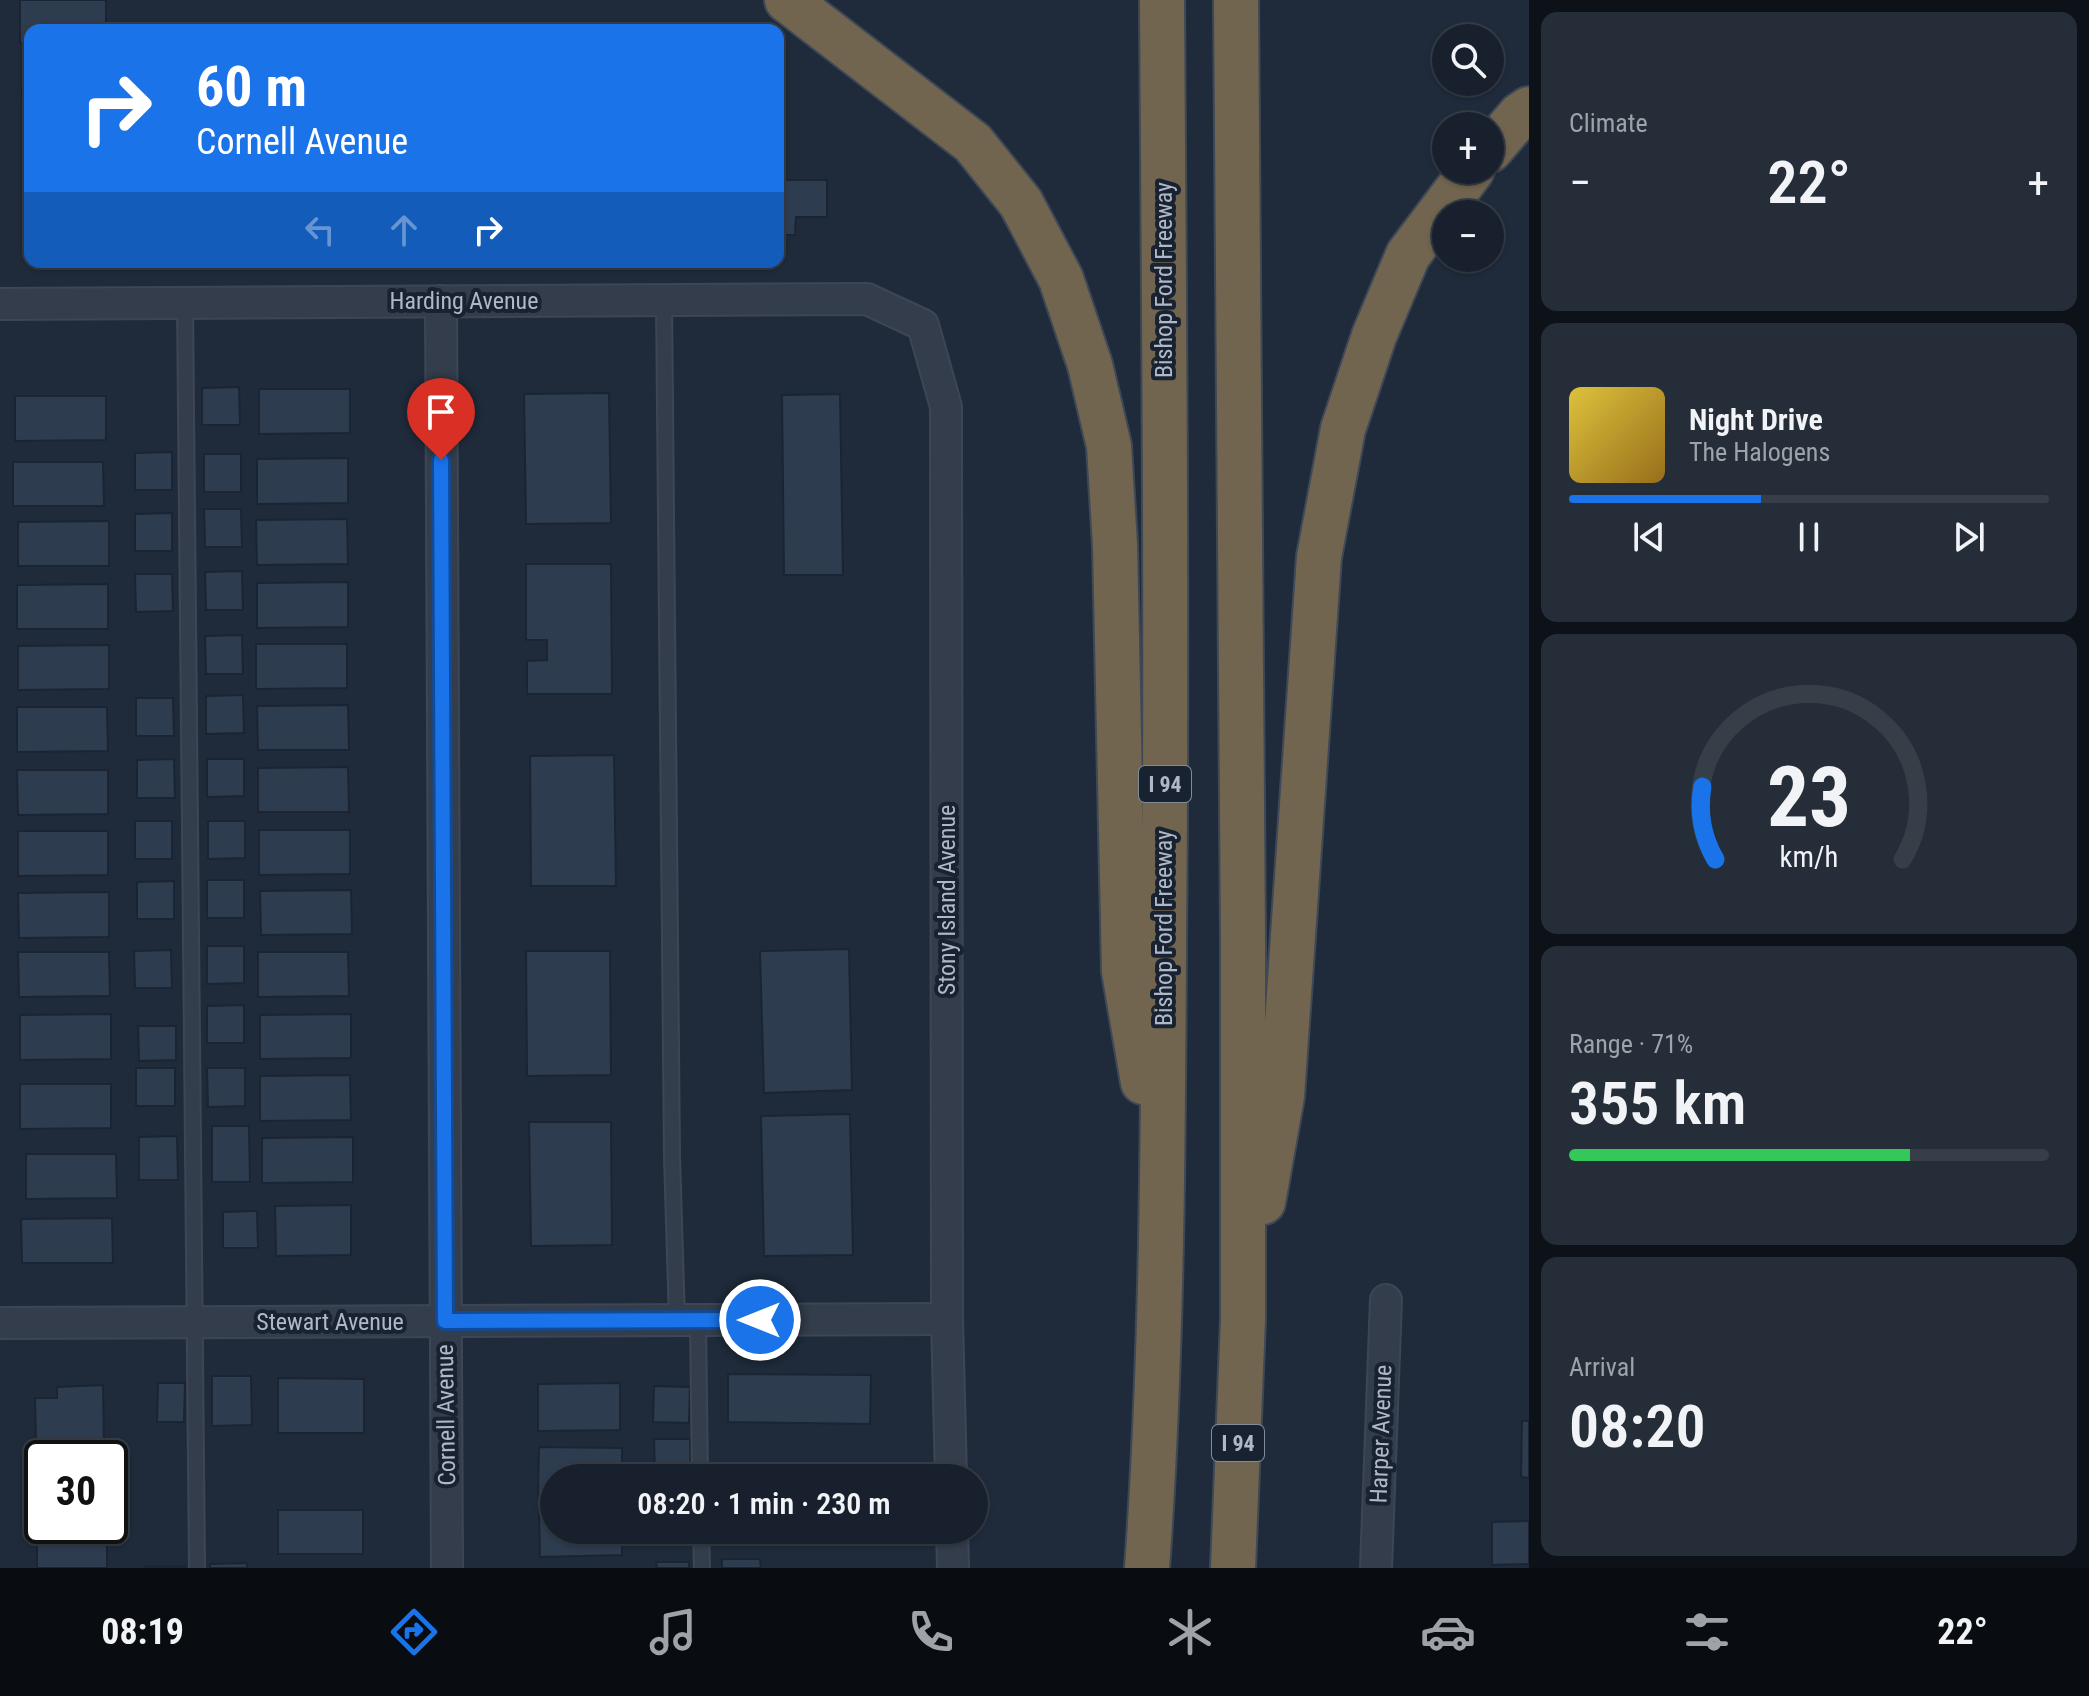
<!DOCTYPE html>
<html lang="en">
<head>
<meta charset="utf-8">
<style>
  :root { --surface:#17202c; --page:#242d38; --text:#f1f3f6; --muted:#9ea3a9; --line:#363e48; --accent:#1a73e8 }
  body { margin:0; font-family:"Roboto Condensed",sans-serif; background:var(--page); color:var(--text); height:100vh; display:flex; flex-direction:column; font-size:30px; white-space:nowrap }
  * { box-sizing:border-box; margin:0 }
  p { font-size:26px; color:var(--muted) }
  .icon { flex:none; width:44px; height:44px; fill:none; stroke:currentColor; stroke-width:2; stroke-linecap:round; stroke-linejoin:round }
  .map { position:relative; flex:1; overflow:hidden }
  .side { display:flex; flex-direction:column; gap:12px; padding:12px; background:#0d1218; width:560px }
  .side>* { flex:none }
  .top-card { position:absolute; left:24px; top:24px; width:760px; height:244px; border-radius:16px; box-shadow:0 2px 6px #0004,0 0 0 2px var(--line); background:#1a73e8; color:#fff; overflow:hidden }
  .buttons { position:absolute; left:1432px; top:24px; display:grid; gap:16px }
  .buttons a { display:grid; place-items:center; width:72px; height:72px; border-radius:50%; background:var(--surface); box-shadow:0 2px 6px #0004,0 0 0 2px var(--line); font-size:40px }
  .speed { position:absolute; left:24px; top:1440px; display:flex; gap:16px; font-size:40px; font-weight:700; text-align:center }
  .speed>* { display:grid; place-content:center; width:104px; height:104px; border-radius:50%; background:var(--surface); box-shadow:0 2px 6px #0004,0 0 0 2px var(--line); line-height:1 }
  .speed .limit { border:4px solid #111; border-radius:12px; background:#fff; color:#111 }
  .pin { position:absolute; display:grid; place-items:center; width:68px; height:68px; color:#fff; margin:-82px -34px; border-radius:50% 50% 50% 0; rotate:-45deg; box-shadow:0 0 8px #0007 }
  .pin .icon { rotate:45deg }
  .me { position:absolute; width:88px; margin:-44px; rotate:270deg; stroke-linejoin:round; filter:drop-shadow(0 0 6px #0008) }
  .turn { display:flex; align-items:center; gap:28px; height:168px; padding:0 40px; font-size:36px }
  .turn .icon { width:104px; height:104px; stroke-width:2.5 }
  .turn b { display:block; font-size:56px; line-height:68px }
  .lanes { display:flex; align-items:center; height:76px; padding:0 40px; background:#0003; justify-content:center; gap:40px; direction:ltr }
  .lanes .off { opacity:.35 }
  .big { font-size:60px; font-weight:600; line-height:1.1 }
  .side .tile { flex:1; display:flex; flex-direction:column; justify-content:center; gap:12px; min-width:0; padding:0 28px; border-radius:16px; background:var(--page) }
  .side .dial { align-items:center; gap:0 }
  .dial svg { height:208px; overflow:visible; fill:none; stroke:var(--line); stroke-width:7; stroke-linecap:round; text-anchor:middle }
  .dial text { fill:var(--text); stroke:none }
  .song { display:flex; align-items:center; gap:24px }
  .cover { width:96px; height:96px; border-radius:12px; background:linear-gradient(135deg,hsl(50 70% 55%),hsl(40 70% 35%)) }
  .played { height:8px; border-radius:4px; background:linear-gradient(90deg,var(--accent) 40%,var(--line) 40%) }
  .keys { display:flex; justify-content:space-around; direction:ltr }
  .heat { display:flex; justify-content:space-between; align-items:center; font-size:44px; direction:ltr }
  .charge { height:12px; border-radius:6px; background:linear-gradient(90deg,#34c759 71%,var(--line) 0) }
  .trip { position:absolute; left:540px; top:1464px; width:448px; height:80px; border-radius:40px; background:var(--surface); box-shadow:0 2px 6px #0004,0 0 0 2px var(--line); font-weight:600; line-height:80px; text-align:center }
  .tab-bar { display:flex; height:128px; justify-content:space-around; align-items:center; background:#090d12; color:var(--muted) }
  .tab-bar .icon { width:56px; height:56px }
  .tab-bar .on { color:var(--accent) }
  .tab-bar b { font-size:36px; color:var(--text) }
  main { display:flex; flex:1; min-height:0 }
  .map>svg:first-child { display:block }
  .building { fill:#2e3c50; stroke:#1b2432; stroke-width:2 }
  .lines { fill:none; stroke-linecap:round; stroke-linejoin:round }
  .lane-casing { stroke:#3d4655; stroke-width:18 }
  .street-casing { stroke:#3d4655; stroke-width:34 }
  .highway-casing { stroke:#3e4856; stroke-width:48 }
  .lane { stroke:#333d4b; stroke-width:14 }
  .street { stroke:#333d4b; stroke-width:30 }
  .highway { stroke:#72654f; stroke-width:44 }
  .route-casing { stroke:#114b97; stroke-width:20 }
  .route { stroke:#1a73e8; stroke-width:14 }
  .labels { text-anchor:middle; stroke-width:8; stroke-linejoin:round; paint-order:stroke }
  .shield { fill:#192230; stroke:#818b9a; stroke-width:2 }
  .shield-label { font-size:22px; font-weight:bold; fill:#aeb8c8 }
  .street-label { font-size:24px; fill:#aeb8c8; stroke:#192230 }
</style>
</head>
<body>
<main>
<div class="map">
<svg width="1529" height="1568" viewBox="0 0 1529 1568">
  <rect width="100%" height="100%" fill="#1f2b3b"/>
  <g class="building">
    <polygon points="20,0 106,0 106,30 30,30 30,43 20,43"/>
    <polygon points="22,85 30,85 30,145 23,145"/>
    <polygon points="778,180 827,180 827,217 796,217 795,235 778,235"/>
    <rect x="23" y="206" width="7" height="41"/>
    <polygon points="239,387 240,425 202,425 202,388"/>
    <polygon points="259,389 350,389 350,433 259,434"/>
    <polygon points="609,393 611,523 526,524 524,394"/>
    <polygon points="840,394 843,575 784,575 782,395"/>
    <polygon points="15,396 106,396 106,440 15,441"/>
    <polygon points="172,452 172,490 135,490 135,453"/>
    <rect x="204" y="454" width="37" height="38"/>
    <polygon points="348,458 348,503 257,504 257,459"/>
    <polygon points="13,462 103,462 104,506 13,506"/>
    <polygon points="204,509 241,509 242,547 205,547"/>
    <polygon points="172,513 172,551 135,551 135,514"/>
    <polygon points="347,519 348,564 257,565 256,520"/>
    <polygon points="109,521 109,566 18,566 18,522"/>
    <polygon points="526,564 611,564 612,694 527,694 527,661 547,660 547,640 526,640"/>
    <polygon points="242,571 243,610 206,610 205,572"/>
    <polygon points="135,574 172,574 173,611 136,612"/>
    <polygon points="348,582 348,627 257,628 257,583"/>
    <polygon points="108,584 108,629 17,629 17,585"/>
    <polygon points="242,635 243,674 206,674 205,636"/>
    <polygon points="256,644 347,644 347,688 256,689"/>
    <polygon points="109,645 109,689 18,690 18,646"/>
    <polygon points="243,695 244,733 206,734 206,696"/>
    <polygon points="136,698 173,698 174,736 136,736"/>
    <polygon points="348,705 349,750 258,750 257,706"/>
    <polygon points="17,707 107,707 108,751 17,752"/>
    <polygon points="614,755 616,886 531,886 530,756"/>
    <polygon points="174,759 175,798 137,798 137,760"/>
    <polygon points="207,759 244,759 244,796 207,797"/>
    <polygon points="348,767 349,812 258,812 258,768"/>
    <polygon points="17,770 108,770 108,814 18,815"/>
    <rect x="135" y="821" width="37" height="38"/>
    <polygon points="208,821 245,821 245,858 208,859"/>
    <polygon points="259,830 350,830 350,874 259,875"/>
    <polygon points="18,831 108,831 108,875 18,876"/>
    <rect x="207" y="880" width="37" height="38"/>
    <polygon points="174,881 174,919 137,919 137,882"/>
    <polygon points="351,890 352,934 261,935 260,891"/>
    <polygon points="109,892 109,937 19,938 18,893"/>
    <polygon points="207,946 244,946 244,983 207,984"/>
    <polygon points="849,949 852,1090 764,1093 760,951"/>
    <polygon points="171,950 172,988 135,988 134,951"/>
    <polygon points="526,951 610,951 611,1075 527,1076"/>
    <polygon points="18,952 109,952 110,996 19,997"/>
    <polygon points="258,952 348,952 349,996 258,997"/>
    <polygon points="244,1005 244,1043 207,1043 207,1006"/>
    <polygon points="111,1014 111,1059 20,1060 20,1015"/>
    <polygon points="351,1014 351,1058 260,1059 260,1015"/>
    <polygon points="138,1026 176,1026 176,1060 139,1061"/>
    <rect x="136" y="1068" width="39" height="38"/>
    <polygon points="207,1068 245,1068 245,1106 208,1107"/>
    <polygon points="350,1075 351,1120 260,1121 260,1076"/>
    <polygon points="20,1084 111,1084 111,1128 20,1129"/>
    <polygon points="850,1114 853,1255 764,1256 761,1116"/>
    <polygon points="529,1122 611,1122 612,1245 531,1246"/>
    <polygon points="212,1126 249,1126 250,1182 212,1182"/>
    <polygon points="177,1136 178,1180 139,1180 139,1137"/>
    <polygon points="353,1137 353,1182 262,1183 262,1138"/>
    <polygon points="26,1154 116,1154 117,1198 26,1199"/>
    <polygon points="351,1205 351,1255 276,1256 275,1206"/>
    <polygon points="257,1211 258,1248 223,1248 223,1212"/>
    <polygon points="112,1218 113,1263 22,1263 21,1219"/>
    <polygon points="728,1374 871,1375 870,1424 728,1422"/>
    <polygon points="212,1376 251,1376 252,1425 212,1426"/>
    <polygon points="278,1378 364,1379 364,1433 278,1433"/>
    <polygon points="158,1383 185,1383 184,1422 157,1422"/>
    <polygon points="620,1383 620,1430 538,1431 538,1384"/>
    <polygon points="103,1385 104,1444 36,1445 35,1398 57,1398 57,1387"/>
    <polygon points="654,1386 690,1387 689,1423 653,1422"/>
    <polygon points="1522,1421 1529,1421 1529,1478 1521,1477"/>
    <polygon points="654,1439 690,1439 691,1475 655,1475"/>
    <polygon points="539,1447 622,1448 622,1478 554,1478 554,1494 538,1494"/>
    <rect x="36" y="1471" width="6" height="49"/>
    <rect x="278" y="1510" width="85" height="44"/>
    <polygon points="539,1510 554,1510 554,1530 622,1530 622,1555 540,1557"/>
    <polygon points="1529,1521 1529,1564 1492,1565 1492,1522"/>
    <rect x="651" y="1530" width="41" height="9"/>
    <polygon points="58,1532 107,1532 107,1568 37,1568 37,1545 58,1545"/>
    <polygon points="722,1559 760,1559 761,1568 722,1568"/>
    <polygon points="656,1562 689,1562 689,1568 657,1568"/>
    <polygon points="247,1563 247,1568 210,1568 210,1564"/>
    <polygon points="145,1566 185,1566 185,1568 146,1568"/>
  </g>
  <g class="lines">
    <g class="lane-casing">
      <g id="lane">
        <polyline points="664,300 672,1157 677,1320"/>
        <polyline points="185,303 197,1568"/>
        <polyline points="698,1320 700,1478"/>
        <polyline points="701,1530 702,1568"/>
      </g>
    </g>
    <g class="street-casing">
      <g id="street">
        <polyline points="441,301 447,1568"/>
        <polyline points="0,304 867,299 923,325 946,407 947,1319 951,1478"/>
        <polyline points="0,1323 947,1319"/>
        <polyline points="952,1530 953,1568"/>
        <polyline points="1376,1568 1386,1300"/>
      </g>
    </g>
    <g class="highway-casing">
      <g id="highway">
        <polyline points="787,0 973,143 1021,203 1061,279 1090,365 1109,446 1115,545 1124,971 1143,1082"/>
        <polyline points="1490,150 1520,115 1529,109"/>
        <polyline points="1263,1202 1282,1096 1319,557 1343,429 1374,336 1408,255 1472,170"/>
        <path d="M1147,1568C1162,1358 1163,1148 1164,938C1167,625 1164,313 1162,0"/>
        <polyline points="1233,1568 1243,1319 1243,941 1236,0"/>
      </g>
    </g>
    <use href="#lane" class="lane"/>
    <use href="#street" class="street"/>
    <use href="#highway" class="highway"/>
  </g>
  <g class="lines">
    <g class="route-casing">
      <polyline id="route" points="441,460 445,1321 760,1320"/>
    </g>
    <use href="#route" class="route"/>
  </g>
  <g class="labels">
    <g class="shield">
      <rect x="1139" y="766" width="52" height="36" rx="6"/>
      <rect x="1212" y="1425" width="52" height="36" rx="6"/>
    </g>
    <g class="shield-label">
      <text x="1165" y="792">I 94</text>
      <text x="1238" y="1451">I 94</text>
    </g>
    <g class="street-label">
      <text transform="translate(1164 280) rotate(-90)" y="8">Bishop Ford Freeway</text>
      <text x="464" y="309">Harding Avenue</text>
      <text transform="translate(947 900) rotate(-90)" y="8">Stony Island Avenue</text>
      <text transform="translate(1164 928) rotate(-90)" y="8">Bishop Ford Freeway</text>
      <text x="330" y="1330">Stewart Avenue</text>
      <text transform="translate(446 1415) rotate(-91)" y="8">Cornell Avenue</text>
      <text transform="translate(1381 1434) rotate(-88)" y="8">Harper Avenue</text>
    </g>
  </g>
</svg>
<div class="buttons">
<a><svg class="icon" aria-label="search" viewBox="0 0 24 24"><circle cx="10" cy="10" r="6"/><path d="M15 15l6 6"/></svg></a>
<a>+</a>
<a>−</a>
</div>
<div class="speed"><div class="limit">30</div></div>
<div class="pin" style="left:441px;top:460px;background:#d93025"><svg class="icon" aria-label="arrive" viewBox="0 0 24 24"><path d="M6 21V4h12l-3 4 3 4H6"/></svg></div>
<svg class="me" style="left:760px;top:1320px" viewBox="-20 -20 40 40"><circle r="17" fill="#1a73e8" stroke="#fff" stroke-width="3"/><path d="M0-11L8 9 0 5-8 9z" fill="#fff"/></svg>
<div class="trip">08:20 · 1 min · 230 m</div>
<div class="top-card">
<div class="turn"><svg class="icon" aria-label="right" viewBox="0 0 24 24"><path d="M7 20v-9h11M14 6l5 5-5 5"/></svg><div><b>60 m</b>Cornell Avenue</div></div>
<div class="lanes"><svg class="icon off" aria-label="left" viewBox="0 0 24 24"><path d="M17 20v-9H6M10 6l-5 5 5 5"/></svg><svg class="icon off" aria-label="ahead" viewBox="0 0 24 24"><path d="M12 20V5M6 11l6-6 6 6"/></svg><svg class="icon" aria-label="right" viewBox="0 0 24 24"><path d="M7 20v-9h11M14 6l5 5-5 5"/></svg></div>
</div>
</div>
<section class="side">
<div class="tile"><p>Climate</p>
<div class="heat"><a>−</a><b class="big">22°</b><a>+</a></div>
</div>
<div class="tile">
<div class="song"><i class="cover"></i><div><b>Night Drive</b><p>The Halogens</p></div></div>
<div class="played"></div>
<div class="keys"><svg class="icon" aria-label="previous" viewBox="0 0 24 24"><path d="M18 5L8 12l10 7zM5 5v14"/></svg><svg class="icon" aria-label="pause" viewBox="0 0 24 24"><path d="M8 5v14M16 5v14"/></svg><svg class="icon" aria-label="next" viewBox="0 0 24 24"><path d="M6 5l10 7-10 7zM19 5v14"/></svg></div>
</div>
<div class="tile dial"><svg viewBox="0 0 100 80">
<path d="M14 69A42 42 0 1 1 86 69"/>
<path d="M14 69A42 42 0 0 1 9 41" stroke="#1a73e8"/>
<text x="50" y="56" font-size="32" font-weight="700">23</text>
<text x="50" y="72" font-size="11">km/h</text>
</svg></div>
<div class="tile"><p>Range · 71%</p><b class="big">355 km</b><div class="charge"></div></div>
<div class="tile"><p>Arrival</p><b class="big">08:20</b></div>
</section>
</main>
<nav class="tab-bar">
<b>08:19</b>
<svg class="icon on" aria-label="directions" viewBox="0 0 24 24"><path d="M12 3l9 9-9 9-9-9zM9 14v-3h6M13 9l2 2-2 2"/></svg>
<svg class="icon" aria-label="music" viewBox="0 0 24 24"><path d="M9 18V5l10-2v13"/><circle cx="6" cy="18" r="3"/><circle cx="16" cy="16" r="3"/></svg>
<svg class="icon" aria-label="phone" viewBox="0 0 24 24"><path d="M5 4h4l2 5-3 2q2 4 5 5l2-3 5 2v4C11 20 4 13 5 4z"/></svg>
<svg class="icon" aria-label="climate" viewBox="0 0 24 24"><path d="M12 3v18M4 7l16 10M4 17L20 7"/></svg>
<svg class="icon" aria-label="car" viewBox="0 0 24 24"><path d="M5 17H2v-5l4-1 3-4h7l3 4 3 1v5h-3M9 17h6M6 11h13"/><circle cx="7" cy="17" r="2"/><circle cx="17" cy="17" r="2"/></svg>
<svg class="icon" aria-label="filters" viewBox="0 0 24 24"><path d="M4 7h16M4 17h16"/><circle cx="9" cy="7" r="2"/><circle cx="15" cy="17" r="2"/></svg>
<b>22°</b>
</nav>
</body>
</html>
